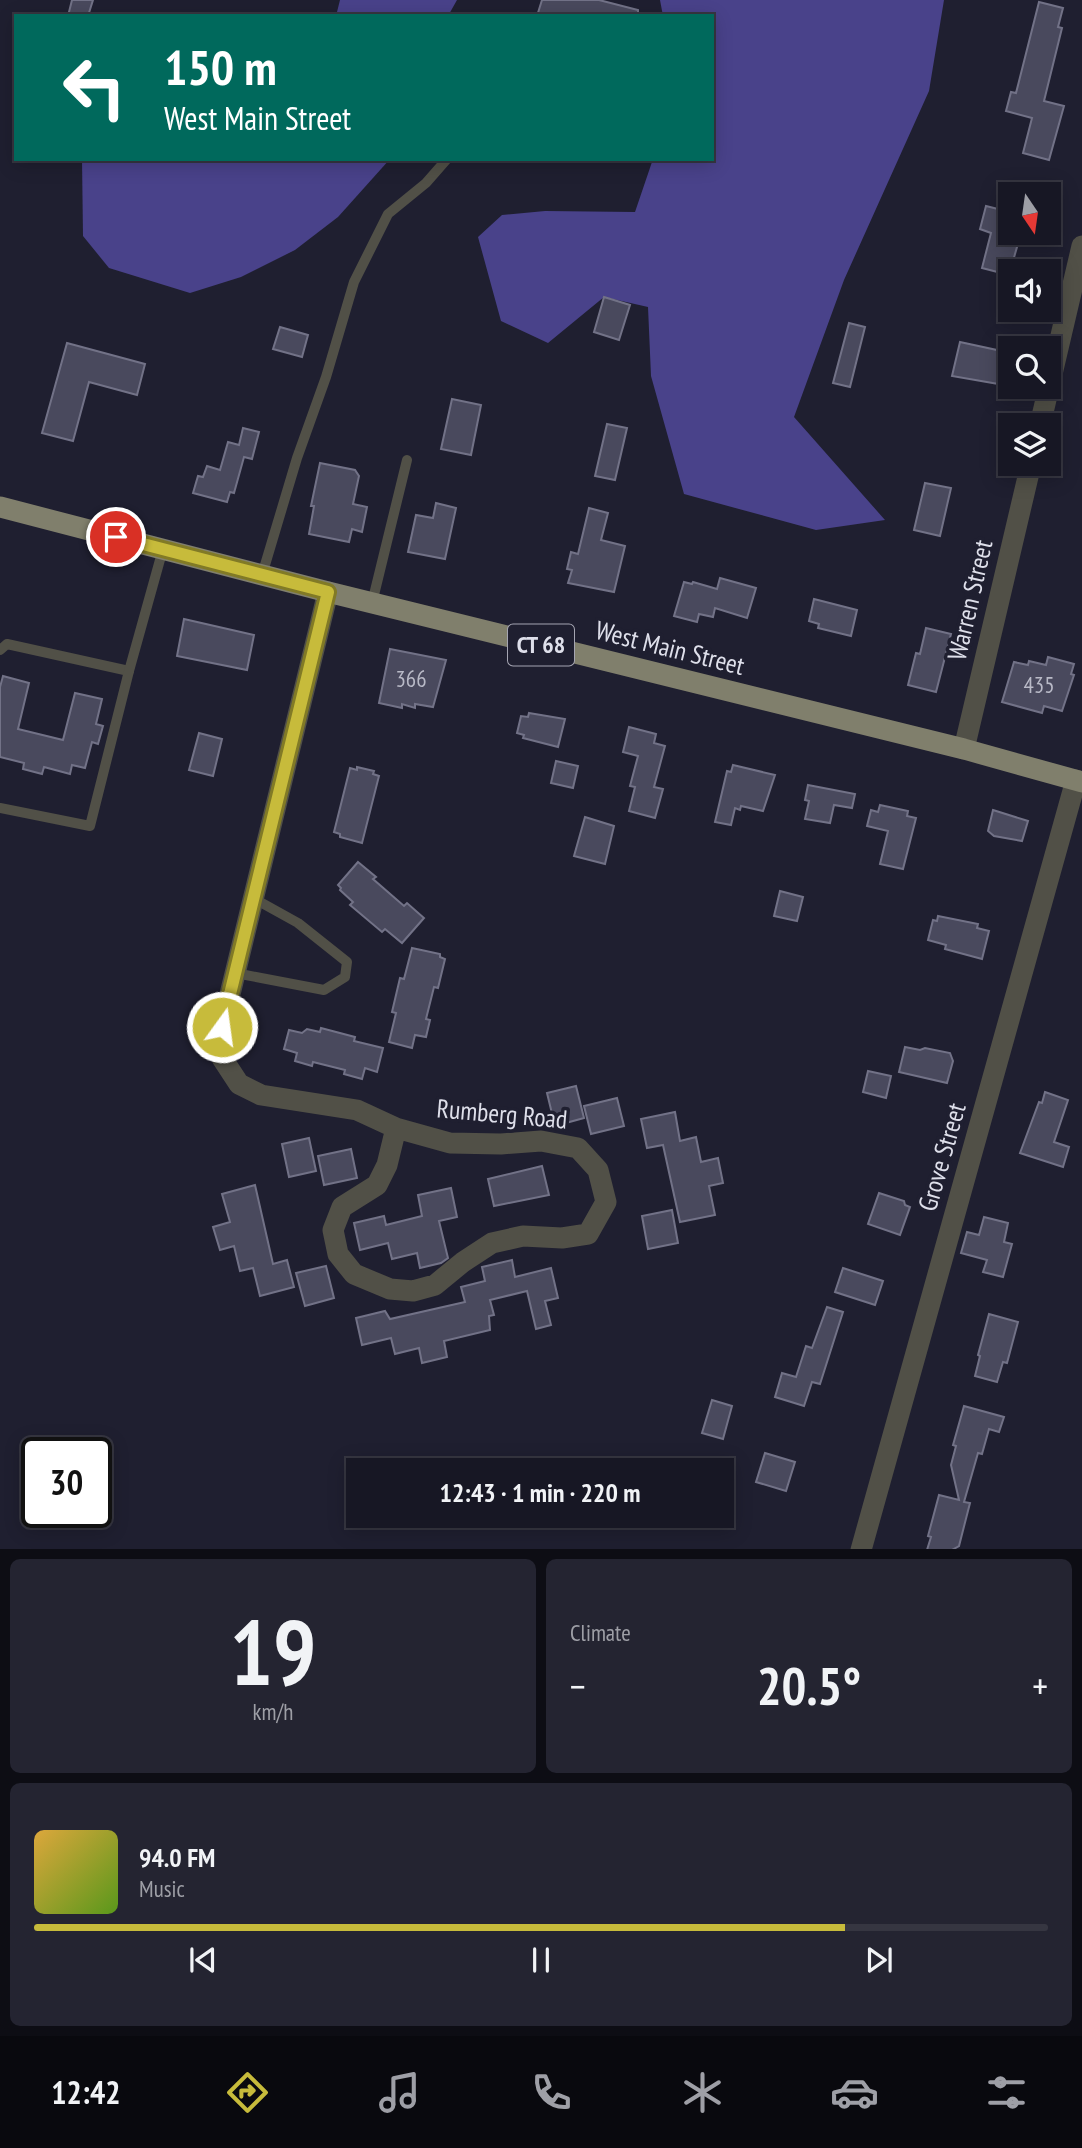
<!DOCTYPE html>
<html lang="en">
<head>
<meta charset="utf-8">
<style>
  :root { --surface:#171724; --page:#242431; --text:#f1f3f6; --muted:#9e9fa6; --line:#363641; --accent:#c7bb3b }
  body { margin:0; font-family:"PT Sans Narrow",sans-serif; background:var(--page); color:var(--text); height:100vh; display:flex; flex-direction:column; font-size:26px; white-space:nowrap }
  * { box-sizing:border-box; margin:0 }
  p { font-size:23px; color:var(--muted) }
  .icon { flex:none; width:38px; height:38px; fill:none; stroke:currentColor; stroke-width:2; stroke-linecap:round; stroke-linejoin:round }
  .map { position:relative; height:1549px; overflow:hidden }
  .details { display:flex; flex-direction:column; gap:10px; padding:10px; background:#0d0d14; flex:1 }
  .details>* { flex:none }
  .guide { position:absolute; left:14px; top:14px; width:700px; height:147px; border-radius:0px; box-shadow:0 4px 18px #0003,0 0 0 2px var(--line); background:#00695c; color:#fff; overflow:hidden }
  .needle { width:46px; rotate:167deg }
  .fabs { position:absolute; left:998px; top:182px; display:grid; gap:14px }
  .fabs a { display:grid; place-items:center; width:63px; height:63px; border-radius:0px; background:var(--surface); box-shadow:0 4px 18px #0003,0 0 0 2px var(--line); font-size:35px }
  .speed { position:absolute; left:21px; top:1437px; display:flex; gap:14px; font-size:35px; font-weight:700; text-align:center }
  .speed>* { display:grid; place-content:center; width:91px; height:91px; border-radius:50%; background:var(--surface); box-shadow:0 4px 18px #0003,0 0 0 2px var(--line); line-height:1 }
  .speed .limit { border:4px solid #111; border-radius:10px; background:#fff; color:#111 }
  .pin { position:absolute; display:grid; place-items:center; width:60px; height:60px; color:#fff; margin:-30px; border:4px solid #fff; border-radius:50%; box-shadow:0 2px 7px #0007 }
  .me { position:absolute; width:77px; margin:-38px; rotate:14deg; stroke-linejoin:round; filter:drop-shadow(0 0 5px #0008) }
  .turn { display:flex; align-items:center; gap:24px; height:147px; padding:0 35px; font-size:32px }
  .turn .icon { width:91px; height:91px; stroke-width:2.5 }
  .turn b { display:block; font-size:49px; line-height:60px }
  .big { font-size:52px; font-weight:700; line-height:1.1 }
  .details .card { flex:1; display:flex; flex-direction:column; justify-content:center; gap:10px; min-width:0; padding:0 24px; border-radius:10px; background:var(--page) }
  .details .dial { align-items:center; gap:0 }
  .dial b { font-size:91px; line-height:1 }
  .song { display:flex; align-items:center; gap:21px }
  .cover { width:84px; height:84px; border-radius:10px; background:linear-gradient(135deg,hsl(40 70% 55%),hsl(90 70% 35%)) }
  .played { height:7px; border-radius:4px; background:linear-gradient(90deg,var(--accent) 80%,var(--line) 80%) }
  .keys { display:flex; justify-content:space-around; direction:ltr }
  .heat { display:flex; justify-content:space-between; align-items:center; font-size:38px; direction:ltr }
  .details .tiles { flex:1; display:grid; gap:10px; grid-template-columns:1fr 1fr }
  .card:last-child { grid-column:span 2 }
  .trip { position:absolute; left:346px; top:1458px; width:388px; height:70px; border-radius:0px; background:var(--surface); box-shadow:0 4px 18px #0003,0 0 0 2px var(--line); font-weight:700; line-height:70px; text-align:center }
  .dock { display:flex; height:112px; justify-content:space-around; align-items:center; background:#09090e; color:var(--muted) }
  .dock .icon { width:49px; height:49px }
  .dock .active { color:var(--accent) }
  .dock b { font-size:32px; color:var(--text) }
  .map>svg:first-child { display:block }
  .forest { fill:#49428a }
  .building { fill:#49495d; stroke:#727287; stroke-width:2 }
  .lines { fill:none; stroke-linecap:round; stroke-linejoin:round }
  .service { stroke:#515047; stroke-width:10 }
  .minor { stroke:#515047; stroke-width:21 }
  .primary { stroke:#807f6c; stroke-width:21 }
  .route-casing { stroke:#817a26; stroke-width:18 }
  .route { stroke:#c7bb3b; stroke-width:12 }
  .labels { text-anchor:middle; stroke-width:7; stroke-linejoin:round; paint-order:stroke }
  .number-label { font-size:23px; fill:#b9bac7 }
  .shield { fill:#1f1f30; stroke:#a5a5b2; stroke-width:2 }
  .shield-label { font-size:24px; font-weight:bold; fill:#dedfea }
  .street-label { font-size:26px; fill:#dedfea; stroke:#1f1f30 }
</style>
</head>
<body>
<div class="map">
<svg width="1082" height="1550" viewBox="0 0 1082 1550">
  <rect width="100%" height="100%" fill="#1f1f30"/>
  <g class="forest">
    <polygon points="340,0 457,0 448,16 336,16"/>
    <polygon points="660,0 944,0 929,91 844,280 794,417 885,520 816,530 684,494 651,376 648,307 604,297 548,343 501,321 478,237 502,215 545,211 635,212 653,159 712,159 712,16 663,16"/>
    <polygon points="82,159 390,159 338,217 295,250 241,277 190,293 109,268 83,236"/>
  </g>
  <g class="building">
    <polygon points="72,0 93,0 88,16 68,16"/>
    <polygon points="542,0 599,0 638,10 638,16 537,16"/>
    <polygon points="1039,2 1063,8 1058,27 1062,28 1044,101 1064,106 1049,160 1023,153 1032,118 1006,111 1011,92 1016,93"/>
    <polygon points="986,206 1010,212 1010,233 1021,233 1009,275 982,268 991,233 980,229"/>
    <polygon points="604,297 630,305 619,340 594,332"/>
    <polygon points="849,323 865,327 850,387 833,383"/>
    <polygon points="280,327 308,335 302,357 273,349"/>
    <polygon points="960,342 1006,352 1010,358 1010,386 952,376"/>
    <polygon points="67,343 145,364 137,395 89,382 73,441 42,433"/>
    <polygon points="452,399 481,405 471,455 441,449"/>
    <polygon points="607,424 627,428 615,480 595,476"/>
    <polygon points="243,428 259,432 252,459 244,457 234,493 230,492 227,502 193,493 198,476 203,477 207,466 220,470 228,442 239,445"/>
    <polygon points="320,463 355,470 359,476 353,504 367,507 362,532 352,529 349,542 309,534 314,506 311,506"/>
    <polygon points="925,483 951,488 940,536 914,530"/>
    <polygon points="436,503 456,508 445,559 408,552 416,515 433,518"/>
    <polygon points="589,508 608,513 601,540 625,546 614,592 568,583 572,570 567,569 571,552 578,554"/>
    <polygon points="720,578 756,588 747,618 715,608 713,617 699,614 697,622 674,616 684,582 692,584 693,582 717,589"/>
    <polygon points="814,599 857,610 851,636 818,628 819,624 809,621"/>
    <polygon points="184,619 254,635 247,670 177,656"/>
    <polygon points="926,628 951,634 936,692 908,685 916,653 920,654"/>
    <polygon points="390,649 446,660 433,707 415,704 415,708 402,704 402,708 379,703"/>
    <polygon points="1048,657 1074,664 1071,674 1074,675 1062,711 1044,706 1042,713 1002,702 1014,662 1028,665 1029,661 1046,665"/>
    <polygon points="3,676 29,683 18,729 63,740 75,693 102,699 96,724 103,726 98,744 92,742 85,768 72,765 70,774 44,767 42,774 23,769 24,763 0,757 0,687"/>
    <polygon points="529,713 565,719 558,747 523,738 524,735 517,733 521,716 528,717"/>
    <polygon points="629,727 656,734 654,743 665,746 654,787 663,789 655,818 629,811 635,787 630,786 638,756 623,752"/>
    <polygon points="199,733 222,739 213,776 189,770"/>
    <polygon points="556,761 578,766 573,788 551,783"/>
    <polygon points="733,765 775,775 763,811 741,806 740,810 735,808 731,825 715,822 727,771 731,772"/>
    <polygon points="357,767 374,771 373,774 379,776 362,843 340,837 340,834 334,832 350,768 357,770"/>
    <polygon points="808,785 855,794 852,808 834,805 830,823 805,819 809,801 805,800"/>
    <polygon points="880,805 908,811 907,816 916,818 903,869 880,864 888,831 867,826 871,810 878,812"/>
    <polygon points="993,810 1028,821 1022,841 994,836 988,831"/>
    <polygon points="585,817 614,826 605,864 574,856"/>
    <polygon points="358,862 376,877 373,879 404,906 407,903 424,918 402,943 385,929 382,932 350,905 353,902 340,890 341,888 338,885"/>
    <polygon points="780,891 803,897 797,921 774,916"/>
    <polygon points="938,916 978,924 977,928 989,931 982,959 945,949 946,945 928,940 933,920 937,921"/>
    <polygon points="412,948 440,954 440,957 445,959 438,988 434,987 426,1019 430,1020 426,1037 415,1035 412,1048 389,1042 396,1013 392,1012 400,978 404,979"/>
    <polygon points="321,1028 355,1037 354,1041 383,1048 377,1072 365,1068 362,1079 344,1074 345,1070 313,1062 312,1066 295,1061 297,1053 284,1049 289,1030 302,1033 307,1029 320,1032"/>
    <polygon points="905,1047 920,1050 925,1048 950,1053 953,1061 947,1083 899,1072"/>
    <polygon points="868,1071 891,1076 886,1098 863,1092"/>
    <polygon points="576,1086 584,1118 555,1126 547,1093"/>
    <polygon points="1045,1092 1068,1100 1054,1142 1069,1147 1063,1167 1020,1153 1039,1102 1042,1103"/>
    <polygon points="617,1098 624,1126 591,1134 584,1106"/>
    <polygon points="675,1112 680,1141 696,1137 701,1162 718,1158 723,1183 709,1186 715,1215 680,1222 663,1145 647,1148 641,1119"/>
    <polygon points="309,1138 316,1171 289,1177 282,1144"/>
    <polygon points="351,1149 357,1178 324,1185 318,1156"/>
    <polygon points="542,1166 549,1195 494,1206 488,1179"/>
    <polygon points="255,1185 273,1264 287,1260 294,1287 260,1296 253,1268 240,1271 234,1246 220,1250 213,1227 230,1222 222,1194"/>
    <polygon points="451,1188 457,1217 439,1221 448,1258 441,1263 420,1268 417,1253 392,1259 388,1243 360,1250 354,1223 384,1216 386,1225 422,1216 418,1195"/>
    <polygon points="879,1193 904,1201 905,1205 910,1207 900,1235 868,1224"/>
    <polygon points="672,1210 678,1243 648,1249 642,1216"/>
    <polygon points="984,1217 1008,1223 1004,1242 1012,1244 1003,1277 983,1272 987,1260 961,1253 967,1232 979,1235"/>
    <polygon points="512,1260 515,1277 551,1268 558,1298 545,1301 551,1325 536,1329 527,1291 490,1300 494,1315 489,1316 490,1330 444,1341 447,1357 422,1363 419,1348 395,1354 391,1338 362,1345 356,1318 385,1311 390,1319 465,1302 461,1287 485,1281 482,1267"/>
    <polygon points="326,1266 334,1298 305,1306 296,1273"/>
    <polygon points="843,1268 883,1281 875,1305 835,1292"/>
    <polygon points="827,1307 843,1312 820,1384 812,1382 804,1406 775,1397 782,1373 796,1377 806,1346 812,1348"/>
    <polygon points="989,1314 1018,1322 1007,1363 1003,1362 997,1382 975,1376 980,1356 978,1355"/>
    <polygon points="712,1400 732,1406 723,1439 702,1433"/>
    <polygon points="964,1406 1004,1417 999,1432 989,1429 982,1454 978,1453 964,1502 970,1503 959,1546 952,1550 927,1550 931,1537 928,1536 939,1495 959,1500 951,1465 956,1446 953,1445"/>
    <polygon points="765,1453 795,1462 786,1491 756,1482"/>
  </g>
  <g class="lines">
    <g class="service">
      <polyline points="262,575 297,458 326,377 354,282 388,214 426,183 447,159"/>
      <polyline points="372,603 407,460"/>
      <polyline points="0,650 7,644 129,671"/>
      <polyline points="0,808 90,826 129,671 163,549"/>
      <polyline points="235,973 324,990 345,977 347,962 298,923 253,898"/>
    </g>
    <g class="minor">
      <polyline points="1040,425 1082,246"/>
      <polyline points="328,592 222,1027 222,1058 239,1084 261,1095 357,1110 396,1128 450,1143 501,1144 541,1141 578,1148 598,1170 606,1202 588,1234 562,1238 523,1236 492,1243 463,1262 435,1285 413,1291 390,1289 354,1274 338,1254 333,1230 342,1207 377,1185 387,1165 396,1128"/>
      <polyline points="964,749 1031,464"/>
      <polyline points="861,1550 1076,780"/>
    </g>
    <polyline class="primary" points="0,507 328,592 964,749 1082,782"/>
  </g>
  <g class="lines">
    <g class="route-casing">
      <polyline id="route" points="116,537 328,592 222,1027"/>
    </g>
    <use href="#route" class="route"/>
  </g>
  <g class="labels">
    <g class="number-label">
      <text x="411" y="687">366</text>
      <text x="1039" y="693">435</text>
    </g>
    <rect class="shield" x="508" y="624.5" width="66" height="41" rx="5"/>
    <g class="shield-label">
      <text x="541" y="653">CT 68</text>
    </g>
    <g class="street-label">
      <text transform="translate(970 600) rotate(-77)" y="9">Warren Street</text>
      <text transform="translate(670 648) rotate(14)" y="9">West Main Street</text>
      <text transform="translate(502 1114) rotate(5)" y="9">Rumberg Road</text>
      <text transform="translate(942 1157) rotate(-74)" y="9">Grove Street</text>
    </g>
  </g>
</svg>
<div class="fabs">
<a><svg class="needle" viewBox="-14 -14 28 28"><path d="M0-13l5 13h-10z" fill="#e53935"/><path d="M0 13l5-13h-10z" fill="#9e9fa6"/></svg></a>
<a><svg class="icon" aria-label="sound" viewBox="0 0 24 24"><path d="M4 9h4l5-4v14l-5-4H4zM17 9q2 3 0 6"/></svg></a>
<a><svg class="icon" aria-label="search" viewBox="0 0 24 24"><circle cx="10" cy="10" r="6"/><path d="M15 15l6 6"/></svg></a>
<a><svg class="icon" aria-label="layers" viewBox="0 0 24 24"><path d="M12 4l9 5-9 5-9-5zM3 14l9 5 9-5"/></svg></a>
</div>
<div class="speed"><div class="limit">30</div></div>
<div class="pin" style="left:116px;top:537px;background:#d93025"><svg class="icon" aria-label="arrive" viewBox="0 0 24 24"><path d="M6 21V4h12l-3 4 3 4H6"/></svg></div>
<svg class="me" style="left:222px;top:1027px" viewBox="-20 -20 40 40"><circle r="17" fill="#c7bb3b" stroke="#fff" stroke-width="3"/><path d="M0-11L8 9 0 5-8 9z" fill="#fff"/></svg>
<div class="trip">12:43 · 1 min · 220 m</div>
<div class="guide">
<div class="turn"><svg class="icon" aria-label="left" viewBox="0 0 24 24"><path d="M17 20v-9H6M10 6l-5 5 5 5"/></svg><div><b>150 m</b>West Main Street</div></div>
</div>
</div>
<section class="details">
<div class="tiles">
<div class="card dial"><b>19</b><p>km/h</p></div>
<div class="card"><p>Climate</p>
<div class="heat"><a>−</a><b class="big">20.5°</b><a>+</a></div>
</div>
<div class="card">
<div class="song"><i class="cover"></i><div><b>94.0 FM</b><p>Music</p></div></div>
<div class="played"></div>
<div class="keys"><svg class="icon" aria-label="previous" viewBox="0 0 24 24"><path d="M18 5L8 12l10 7zM5 5v14"/></svg><svg class="icon" aria-label="pause" viewBox="0 0 24 24"><path d="M8 5v14M16 5v14"/></svg><svg class="icon" aria-label="next" viewBox="0 0 24 24"><path d="M6 5l10 7-10 7zM19 5v14"/></svg></div>
</div>
</div>
</section>
<nav class="dock">
<b>12:42</b>
<svg class="icon active" aria-label="directions" viewBox="0 0 24 24"><path d="M12 3l9 9-9 9-9-9zM9 14v-3h6M13 9l2 2-2 2"/></svg>
<svg class="icon" aria-label="music" viewBox="0 0 24 24"><path d="M9 18V5l10-2v13"/><circle cx="6" cy="18" r="3"/><circle cx="16" cy="16" r="3"/></svg>
<svg class="icon" aria-label="phone" viewBox="0 0 24 24"><path d="M5 4h4l2 5-3 2q2 4 5 5l2-3 5 2v4C11 20 4 13 5 4z"/></svg>
<svg class="icon" aria-label="climate" viewBox="0 0 24 24"><path d="M12 3v18M4 7l16 10M4 17L20 7"/></svg>
<svg class="icon" aria-label="car" viewBox="0 0 24 24"><path d="M5 17H2v-5l4-1 3-4h7l3 4 3 1v5h-3M9 17h6M6 11h13"/><circle cx="7" cy="17" r="2"/><circle cx="17" cy="17" r="2"/></svg>
<svg class="icon" aria-label="filters" viewBox="0 0 24 24"><path d="M4 7h16M4 17h16"/><circle cx="9" cy="7" r="2"/><circle cx="15" cy="17" r="2"/></svg>
</nav>
</body>
</html>
